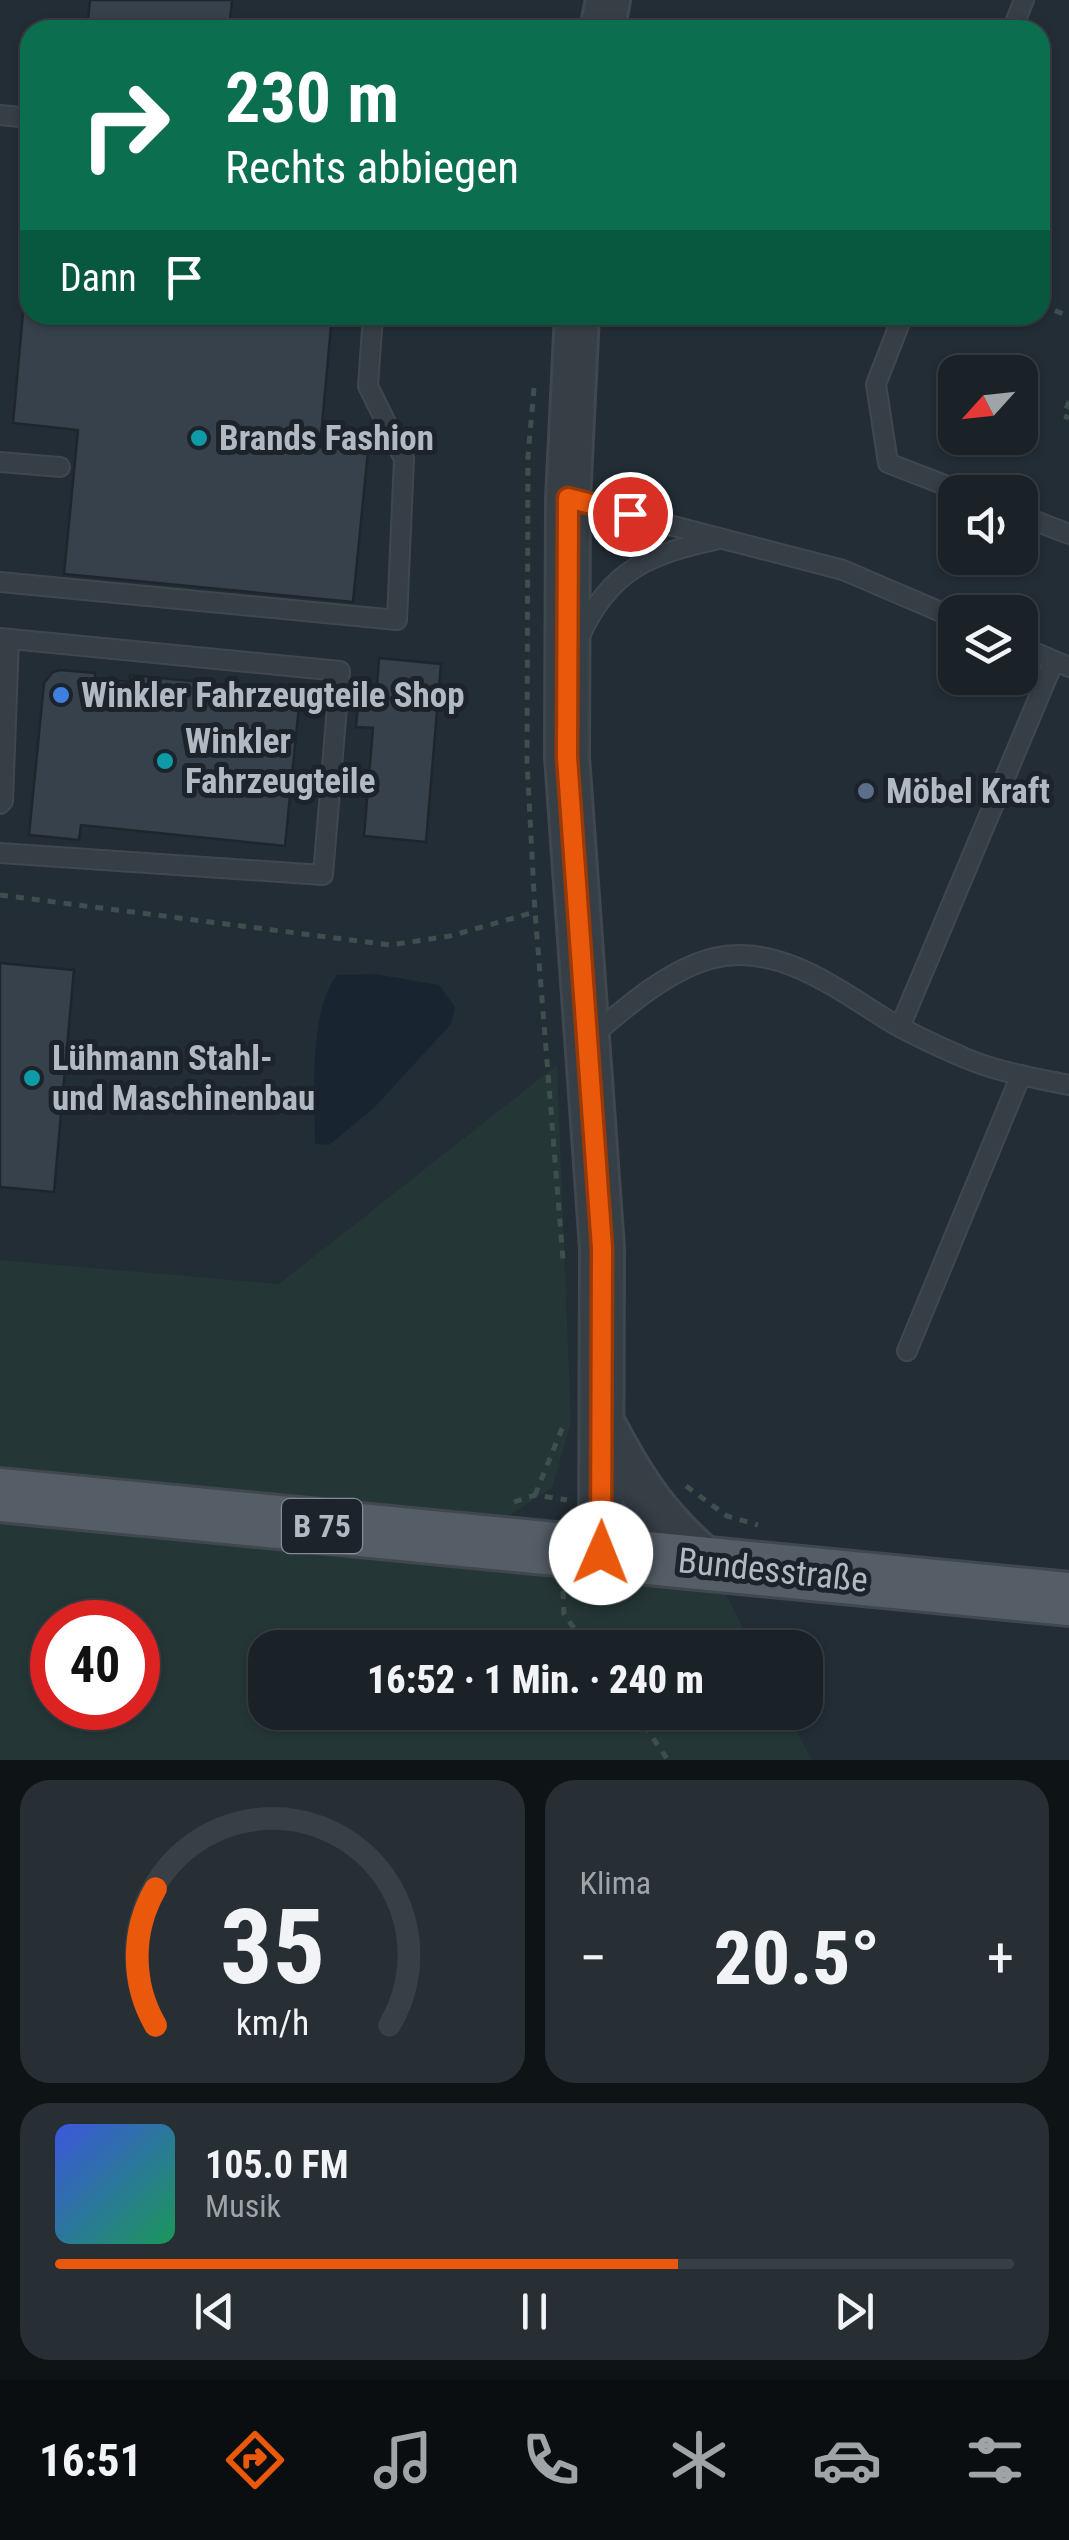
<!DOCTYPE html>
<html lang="de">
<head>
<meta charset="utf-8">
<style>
  :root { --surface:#1a2228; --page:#272f34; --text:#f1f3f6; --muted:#9fa4a8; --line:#383f45; --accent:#ea580c }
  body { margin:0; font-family:"Roboto Condensed",sans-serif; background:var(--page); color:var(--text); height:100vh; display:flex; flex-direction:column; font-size:38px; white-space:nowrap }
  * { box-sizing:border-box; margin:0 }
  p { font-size:32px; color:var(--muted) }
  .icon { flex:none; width:55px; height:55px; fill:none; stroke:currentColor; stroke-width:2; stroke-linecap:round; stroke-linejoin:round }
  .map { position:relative; height:1760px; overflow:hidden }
  .drawer { display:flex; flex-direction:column; gap:20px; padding:20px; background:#0e1316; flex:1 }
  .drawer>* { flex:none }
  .guide { position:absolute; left:20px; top:20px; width:1030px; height:305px; border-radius:30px; box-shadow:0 2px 8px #0004,0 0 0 2px var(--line); background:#0b6e4f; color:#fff; overflow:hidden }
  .needle { width:65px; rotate:243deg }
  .tools { position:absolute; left:938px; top:355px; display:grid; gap:20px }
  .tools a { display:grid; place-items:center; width:100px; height:100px; border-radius:20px; background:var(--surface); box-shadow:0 2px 8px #0004,0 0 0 2px var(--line); font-size:50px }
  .speed { position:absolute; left:30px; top:1600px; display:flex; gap:20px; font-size:50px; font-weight:700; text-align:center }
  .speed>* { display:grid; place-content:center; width:130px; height:130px; border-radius:50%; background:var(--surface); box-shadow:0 2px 8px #0004,0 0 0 2px var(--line); line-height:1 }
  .speed .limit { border:15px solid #d22; background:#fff; color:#111 }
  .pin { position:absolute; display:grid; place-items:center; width:85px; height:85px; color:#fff; margin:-42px; border:5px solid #fff; border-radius:50%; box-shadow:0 2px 10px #0007 }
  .me { position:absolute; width:110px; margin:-55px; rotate:1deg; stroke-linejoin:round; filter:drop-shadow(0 0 8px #0008) }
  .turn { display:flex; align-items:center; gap:35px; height:210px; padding:0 40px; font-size:45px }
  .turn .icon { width:130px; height:130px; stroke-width:2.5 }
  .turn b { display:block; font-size:70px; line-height:85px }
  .then { display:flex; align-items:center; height:95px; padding:0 40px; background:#0003; gap:20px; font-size:38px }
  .big { font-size:75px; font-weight:800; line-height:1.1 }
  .drawer .card { flex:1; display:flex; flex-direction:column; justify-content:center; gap:15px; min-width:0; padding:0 35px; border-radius:30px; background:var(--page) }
  .drawer .dial { align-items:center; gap:0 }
  .dial svg { height:260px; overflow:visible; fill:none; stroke:var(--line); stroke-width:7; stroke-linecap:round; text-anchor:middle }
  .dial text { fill:var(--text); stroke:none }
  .song { display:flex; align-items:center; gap:30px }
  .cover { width:120px; height:120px; border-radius:15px; background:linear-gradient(135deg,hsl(230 70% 55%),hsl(150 70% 35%)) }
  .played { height:10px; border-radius:5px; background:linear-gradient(90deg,var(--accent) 65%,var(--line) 65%) }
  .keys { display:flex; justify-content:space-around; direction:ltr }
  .heat { display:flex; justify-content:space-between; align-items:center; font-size:55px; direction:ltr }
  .drawer .tiles { flex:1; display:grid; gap:20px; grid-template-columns:1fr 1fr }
  .card:last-child { grid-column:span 2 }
  .trip { position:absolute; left:248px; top:1630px; width:575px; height:100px; border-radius:30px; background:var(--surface); box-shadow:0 2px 8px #0004,0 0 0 2px var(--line); font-weight:800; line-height:100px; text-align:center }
  .tabs { display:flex; height:160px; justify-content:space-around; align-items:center; background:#0a0e10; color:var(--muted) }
  .tabs .icon { width:70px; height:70px }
  .tabs .on { color:var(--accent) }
  .tabs b { font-size:45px; color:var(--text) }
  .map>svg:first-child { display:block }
  .green { fill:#253636; fill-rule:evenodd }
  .water { fill:#182531 }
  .building { fill:#36414b; stroke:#1e252d; stroke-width:2.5 }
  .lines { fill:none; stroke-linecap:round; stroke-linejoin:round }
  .service-casing { stroke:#40474f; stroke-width:22 }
  .tertiary-casing { stroke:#40474f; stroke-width:48 }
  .primary-casing { stroke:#40474f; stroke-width:58 }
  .path { stroke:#3e4f4e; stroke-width:5; stroke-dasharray:8 8; stroke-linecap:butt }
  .service { stroke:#363e46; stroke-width:18 }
  .tertiary { stroke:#363e46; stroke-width:42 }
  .primary { stroke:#555e66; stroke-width:52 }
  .route-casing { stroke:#983908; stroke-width:25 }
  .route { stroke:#ea580c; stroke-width:18 }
  .culture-dot { fill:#0f9aa8; stroke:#1c232a; stroke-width:4 }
  .shop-dot { fill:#3f7fe0; stroke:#1c232a; stroke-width:4 }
  .service-dot { fill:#5c6f8a; stroke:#1c232a; stroke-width:4 }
  .labels { text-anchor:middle; stroke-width:10; stroke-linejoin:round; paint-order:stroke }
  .shield { fill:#1c232a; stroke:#848c94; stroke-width:2.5 }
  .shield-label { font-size:32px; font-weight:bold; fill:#b1b9c2 }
  .poi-label { font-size:35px; font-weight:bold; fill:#b1b9c2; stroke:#1c232a; text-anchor:start }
  .street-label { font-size:35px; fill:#b1b9c2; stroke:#1c232a }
</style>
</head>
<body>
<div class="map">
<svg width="1069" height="1760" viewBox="0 0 1069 1760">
  <rect width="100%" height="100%" fill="#232d35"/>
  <g class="green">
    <polygon points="557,1065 571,1422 552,1488 508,1516 0,1467 0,1260 279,1284"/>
    <path d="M0,1495L710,1564L753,1647L265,1648V1712L787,1713L812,1760H0ZM52,1622H138V1708H52Z"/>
  </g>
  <path class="water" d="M375,974L439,985L455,1007L451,1024L374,1108L329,1145L315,1144C315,1098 308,1012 337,975Z"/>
  <g class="building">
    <polygon points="90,0 232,0 229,30 87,30"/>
    <polygon points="26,280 30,280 30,315 332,315 320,447 368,451 353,602 64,574 78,430 13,423"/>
    <polygon points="379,658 441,664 426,842 364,836 373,728 356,727 360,684 377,686"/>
    <polygon points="60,670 95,673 95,679 130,682 130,675 201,682 200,687 300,696 285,846 81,825 79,840 29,835 44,683 53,672"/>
    <polygon points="0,963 74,970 54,1192 0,1187"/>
  </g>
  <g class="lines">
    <g class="service-casing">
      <g id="service">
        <polyline points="1012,30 1024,0"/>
        <polyline points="0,115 30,118"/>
        <polyline points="903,315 876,384 888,463 963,492"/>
        <polyline points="0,462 60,467"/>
        <polyline points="569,499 843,570 955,618"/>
        <polyline points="1020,515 1069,534"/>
        <polyline points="0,582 397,620 404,459 368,386 373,315"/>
        <path d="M580,636C610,569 650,554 719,539"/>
        <polyline points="0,638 340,671 323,875 0,853"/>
        <polyline points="1020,646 1069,667"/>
        <polyline points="0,804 3,801 9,639"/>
        <polyline points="900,1027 1054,661"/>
        <path d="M592,1036C626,1007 669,969 714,958C781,942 842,993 896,1025C918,1037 942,1048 965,1058C997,1072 1035,1078 1069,1085"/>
        <polyline points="907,1351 1021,1075"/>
      </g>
    </g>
    <g class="tertiary-casing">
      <g id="tertiary">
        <polyline points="602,30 608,0"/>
        <polyline points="577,315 568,499 567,757 602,1248 601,1553"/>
        <path d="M605,1428C635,1485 660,1522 710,1564"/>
      </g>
    </g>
    <g class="primary-casing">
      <polyline id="primary" points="0,1495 1069,1599"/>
    </g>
    <g class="path">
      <polyline points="1040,305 1069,316"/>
      <polyline points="534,388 528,456 527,761 535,912 563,1260"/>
      <polyline points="1069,401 1064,416 1069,418"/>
      <polyline points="0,895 390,945 450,936 535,912"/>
      <polyline points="686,1486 727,1516 758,1525"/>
      <polyline points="535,1495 563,1426"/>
      <polyline points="514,1502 535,1495 567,1500"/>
      <polyline points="563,1591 564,1614 588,1648"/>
      <polyline points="635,1712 668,1760"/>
    </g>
    <use href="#service" class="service"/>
    <use href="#tertiary" class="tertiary"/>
    <use href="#primary" class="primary"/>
  </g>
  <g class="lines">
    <g class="route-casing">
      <polyline id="route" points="601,1553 602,1248 567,757 568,498 630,514"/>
    </g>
    <use href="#route" class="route"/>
  </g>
  <g class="culture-dot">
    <circle cx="199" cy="438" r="10"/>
    <circle cx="165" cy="761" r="10"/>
    <circle cx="32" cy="1078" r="10"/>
  </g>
  <circle class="shop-dot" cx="61" cy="695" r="10"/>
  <circle class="service-dot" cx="866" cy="791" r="10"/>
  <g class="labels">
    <rect class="shield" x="282" y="1499" width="80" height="54" rx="8"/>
    <g class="shield-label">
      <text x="322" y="1537">B 75</text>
    </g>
    <g class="poi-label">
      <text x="219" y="450">Brands Fashion</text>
      <text x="81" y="707">Winkler Fahrzeugteile Shop</text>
      <text x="185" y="753">Winkler<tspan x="185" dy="40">Fahrzeugteile</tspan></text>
      <text x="886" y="803">Möbel Kraft</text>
      <text x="52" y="1070">Lühmann Stahl-<tspan x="52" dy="40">und Maschinenbau</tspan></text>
    </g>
    <g class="street-label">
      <text transform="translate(773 1570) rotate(6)" y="12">Bundesstraße</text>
    </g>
  </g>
</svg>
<div class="tools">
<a><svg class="needle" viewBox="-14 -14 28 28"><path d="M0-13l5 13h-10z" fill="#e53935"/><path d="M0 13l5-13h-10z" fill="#9fa4a8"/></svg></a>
<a><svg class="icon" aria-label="sound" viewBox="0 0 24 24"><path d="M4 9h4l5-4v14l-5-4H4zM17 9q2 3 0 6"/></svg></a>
<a><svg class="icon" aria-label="layers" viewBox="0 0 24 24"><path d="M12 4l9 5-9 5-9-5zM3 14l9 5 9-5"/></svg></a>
</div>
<div class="speed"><div class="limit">40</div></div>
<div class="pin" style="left:630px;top:514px;background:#d93025"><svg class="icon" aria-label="arrive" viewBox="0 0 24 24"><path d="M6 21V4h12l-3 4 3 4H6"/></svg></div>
<svg class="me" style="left:601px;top:1553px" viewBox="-20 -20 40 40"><circle r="19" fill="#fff"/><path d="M0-13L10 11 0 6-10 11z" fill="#ea580c"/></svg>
<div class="trip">16:52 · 1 Min. · 240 m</div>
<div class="guide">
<div class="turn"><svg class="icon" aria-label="right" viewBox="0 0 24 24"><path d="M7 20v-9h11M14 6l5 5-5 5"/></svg><div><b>230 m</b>Rechts abbiegen</div></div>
<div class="then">Dann<svg class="icon" aria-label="arrive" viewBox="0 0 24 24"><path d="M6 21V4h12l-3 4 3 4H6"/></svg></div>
</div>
</div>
<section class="drawer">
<div class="tiles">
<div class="card dial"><svg viewBox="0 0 100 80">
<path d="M14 69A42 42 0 1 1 86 69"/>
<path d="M14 69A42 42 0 0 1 14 27" stroke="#ea580c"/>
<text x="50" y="56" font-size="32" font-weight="700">35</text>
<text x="50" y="72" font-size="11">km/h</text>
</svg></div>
<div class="card"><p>Klima</p>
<div class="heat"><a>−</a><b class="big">20.5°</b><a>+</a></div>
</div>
<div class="card">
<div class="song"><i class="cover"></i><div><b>105.0 FM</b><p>Musik</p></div></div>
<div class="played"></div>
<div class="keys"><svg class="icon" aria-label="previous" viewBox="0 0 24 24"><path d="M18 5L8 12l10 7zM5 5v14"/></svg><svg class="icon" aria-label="pause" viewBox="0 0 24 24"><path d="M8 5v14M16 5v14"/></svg><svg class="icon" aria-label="next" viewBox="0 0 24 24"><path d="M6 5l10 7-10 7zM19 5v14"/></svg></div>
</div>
</div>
</section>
<nav class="tabs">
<b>16:51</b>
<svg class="icon on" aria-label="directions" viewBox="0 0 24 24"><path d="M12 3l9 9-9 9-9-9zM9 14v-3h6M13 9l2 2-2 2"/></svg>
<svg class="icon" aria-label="music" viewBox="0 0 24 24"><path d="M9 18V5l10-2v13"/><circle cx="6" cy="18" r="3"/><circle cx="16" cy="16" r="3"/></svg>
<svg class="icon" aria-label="phone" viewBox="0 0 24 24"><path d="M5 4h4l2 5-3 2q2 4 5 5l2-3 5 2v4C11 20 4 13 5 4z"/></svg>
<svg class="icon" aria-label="climate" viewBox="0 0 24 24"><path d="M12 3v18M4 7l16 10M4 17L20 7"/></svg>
<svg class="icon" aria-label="car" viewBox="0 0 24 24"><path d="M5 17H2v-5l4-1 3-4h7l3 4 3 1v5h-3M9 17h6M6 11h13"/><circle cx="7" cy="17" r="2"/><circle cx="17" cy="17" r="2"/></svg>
<svg class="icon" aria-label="filters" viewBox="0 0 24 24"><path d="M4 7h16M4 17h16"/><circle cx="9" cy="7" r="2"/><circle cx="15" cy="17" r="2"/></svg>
</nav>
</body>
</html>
